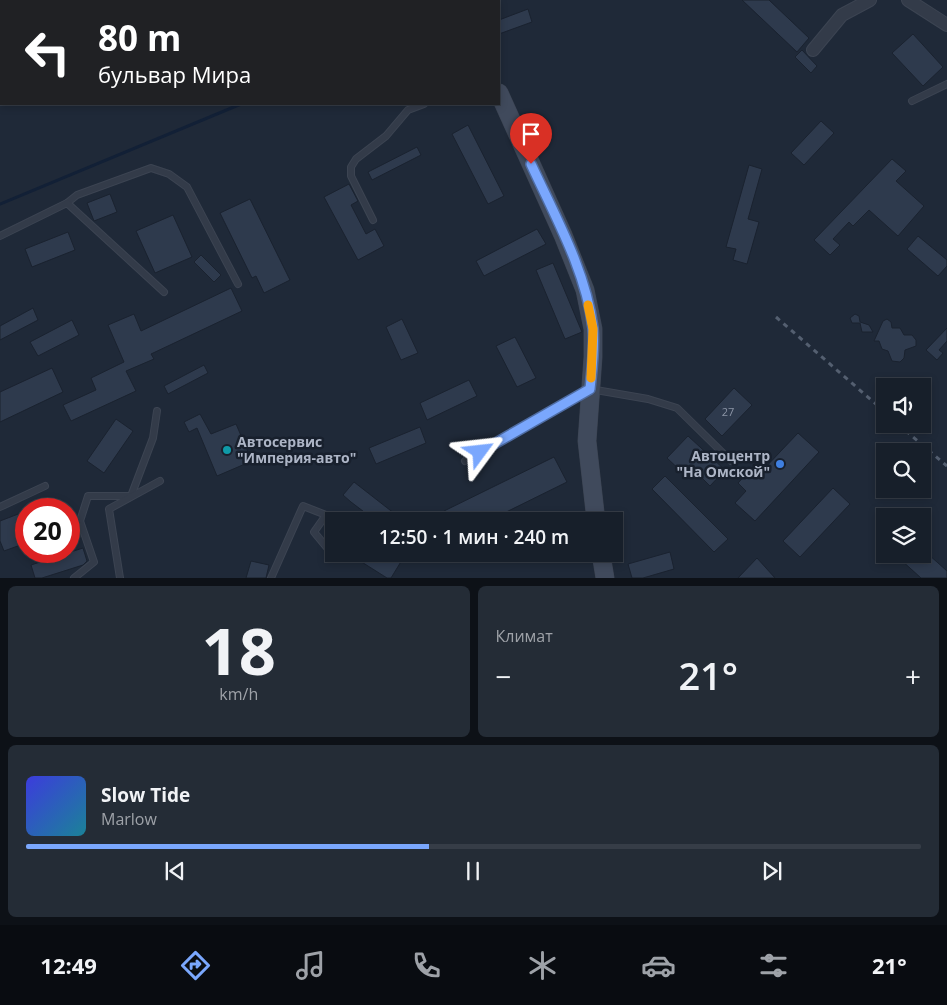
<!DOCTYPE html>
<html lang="ru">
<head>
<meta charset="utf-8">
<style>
  :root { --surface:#171f2a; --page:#242c36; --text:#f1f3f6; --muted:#9ea2a8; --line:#363d47; --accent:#7aa7fd }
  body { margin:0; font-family:"Open Sans",sans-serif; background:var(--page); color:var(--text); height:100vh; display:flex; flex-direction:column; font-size:19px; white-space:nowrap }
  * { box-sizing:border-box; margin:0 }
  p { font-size:16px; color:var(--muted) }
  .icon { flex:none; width:28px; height:28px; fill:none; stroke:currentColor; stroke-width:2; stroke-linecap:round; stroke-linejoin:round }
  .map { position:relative; height:578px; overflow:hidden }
  .panel { display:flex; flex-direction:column; gap:8px; padding:8px; background:#0d1117; flex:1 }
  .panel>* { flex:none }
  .banner { position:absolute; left:0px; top:0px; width:500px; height:105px; box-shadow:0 2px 8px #0003,0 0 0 1px var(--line); background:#202124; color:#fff; overflow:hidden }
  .controls { position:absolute; left:876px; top:378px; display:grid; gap:10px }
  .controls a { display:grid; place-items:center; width:55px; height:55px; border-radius:0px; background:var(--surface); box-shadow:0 2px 8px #0003,0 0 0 1px var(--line); font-size:25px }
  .speed { position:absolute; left:15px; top:498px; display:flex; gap:10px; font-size:25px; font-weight:700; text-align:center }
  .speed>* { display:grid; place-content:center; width:65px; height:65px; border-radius:50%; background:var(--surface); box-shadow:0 2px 8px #0003,0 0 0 1px var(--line); line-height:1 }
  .speed .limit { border:8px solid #d22; background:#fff; color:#111 }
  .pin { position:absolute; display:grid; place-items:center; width:42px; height:42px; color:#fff; margin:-51px -21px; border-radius:50% 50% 50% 0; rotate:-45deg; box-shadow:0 0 5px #0007 }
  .pin .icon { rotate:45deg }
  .me { position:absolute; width:55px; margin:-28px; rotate:60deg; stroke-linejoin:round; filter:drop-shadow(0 0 4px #0008) }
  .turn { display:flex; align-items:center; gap:18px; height:105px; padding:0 15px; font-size:22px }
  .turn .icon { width:65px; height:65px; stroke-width:2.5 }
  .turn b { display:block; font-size:35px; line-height:42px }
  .big { font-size:38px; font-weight:600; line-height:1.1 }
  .panel .widget { flex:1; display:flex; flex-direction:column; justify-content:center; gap:8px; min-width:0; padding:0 18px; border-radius:8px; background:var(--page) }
  .panel .dial { align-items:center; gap:0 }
  .dial b { font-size:65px; line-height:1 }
  .song { display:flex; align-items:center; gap:15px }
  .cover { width:60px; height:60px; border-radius:8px; background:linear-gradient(135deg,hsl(240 70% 55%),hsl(190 70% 35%)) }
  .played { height:5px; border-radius:2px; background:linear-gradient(90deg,var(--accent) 45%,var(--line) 45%) }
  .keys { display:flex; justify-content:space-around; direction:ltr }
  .heat { display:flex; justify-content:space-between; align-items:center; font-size:28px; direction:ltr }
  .panel .tiles { flex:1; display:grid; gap:8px; grid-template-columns:1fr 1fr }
  .widget:last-child { grid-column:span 2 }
  .trip { position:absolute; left:325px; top:512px; width:298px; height:50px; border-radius:0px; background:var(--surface); box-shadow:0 2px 8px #0003,0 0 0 1px var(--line); font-weight:600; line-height:50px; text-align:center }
  .dock { display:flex; height:80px; justify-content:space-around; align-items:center; background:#090c11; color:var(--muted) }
  .dock .icon { width:35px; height:35px }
  .dock .selected { color:var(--accent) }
  .dock b { font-size:22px; color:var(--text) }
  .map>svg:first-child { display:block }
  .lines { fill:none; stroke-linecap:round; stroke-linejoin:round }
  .stream { stroke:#122036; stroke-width:3 }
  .building { fill:#2e3a4d; stroke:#1a222f }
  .lane-casing { stroke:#3c4452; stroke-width:8 }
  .street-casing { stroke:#3c4452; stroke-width:14 }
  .secondary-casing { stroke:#3c4452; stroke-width:19 }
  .lane { stroke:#333b49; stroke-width:6 }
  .street { stroke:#333b49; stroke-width:12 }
  .secondary { stroke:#404a5c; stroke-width:18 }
  .rail { stroke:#545f70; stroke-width:3; stroke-dasharray:5 5; stroke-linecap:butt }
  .route-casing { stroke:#4f6da4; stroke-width:12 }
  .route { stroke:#7aa7fd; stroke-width:9 }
  .slow { stroke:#f59e0b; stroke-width:9 }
  .culture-dot { fill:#0f9aa8; stroke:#18202d; stroke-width:2 }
  .shop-dot { fill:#3f7fe0; stroke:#18202d; stroke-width:2 }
  .labels { text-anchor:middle; stroke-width:5; stroke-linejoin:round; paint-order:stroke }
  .number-label { font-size:11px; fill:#8c95a6 }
  .poi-label { font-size:14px; font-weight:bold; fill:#adb5c6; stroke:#18202d; text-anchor:start }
</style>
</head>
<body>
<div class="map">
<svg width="947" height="578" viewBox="0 0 947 578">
  <rect width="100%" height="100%" fill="#1f2938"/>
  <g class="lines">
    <g class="stream">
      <polyline points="488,1 492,0"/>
      <polyline points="0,204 241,104"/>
    </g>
  </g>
  <g class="building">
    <polygon points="742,0 769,0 809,38 797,52"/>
    <polygon points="528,9 532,22 499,34 499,20"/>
    <polygon points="913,34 943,67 923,86 892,53"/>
    <polygon points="802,50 817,66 811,73 795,57"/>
    <polygon points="821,121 834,133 804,165 791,153"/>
    <polygon points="468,125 504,196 488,204 452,134"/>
    <polygon points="417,147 421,155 372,180 368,172"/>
    <polygon points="892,159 906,171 896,181 924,206 898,236 869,210 853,226 849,222 833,239 840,245 830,255 814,240"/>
    <polygon points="749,165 762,169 748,219 759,222 747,264 733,260 736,249 726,247"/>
    <polygon points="349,184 358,201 351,205 366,234 375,229 384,246 358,260 324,197"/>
    <polygon points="110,194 117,212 94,221 87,203"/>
    <polygon points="250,199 290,280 264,293 256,276 252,278 220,213"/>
    <polygon points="173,215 192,257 155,273 136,231"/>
    <polygon points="537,229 546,244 484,276 476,261"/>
    <polygon points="68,232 75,250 32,267 25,249"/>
    <polygon points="918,236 947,260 947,266 938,276 907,249"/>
    <polygon points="201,255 221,275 214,282 194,262"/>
    <polygon points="553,263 582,332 565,339 536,270"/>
    <polygon points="231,288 242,311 151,354 154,359 126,371 136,391 71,421 63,405 96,390 91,378 124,362 108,325 134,314 141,331"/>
    <polygon points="33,308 38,320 0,340 0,326"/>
    <polygon points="855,314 859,316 860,322 869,325 873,332 862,332 860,323 852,323 850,318"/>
    <polygon points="402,319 418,353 401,360 386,327"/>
    <polygon points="887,319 891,322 892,328 900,328 904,335 912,335 916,340 916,346 905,350 904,358 900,362 892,361 888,351 882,349 879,341 874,341 883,321"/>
    <polygon points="72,320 79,335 38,356 30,342"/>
    <polygon points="947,328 947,341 939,350 943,353 937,360 926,350"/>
    <polygon points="515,337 536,378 517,387 496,346"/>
    <polygon points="204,365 208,373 168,394 164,386"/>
    <polygon points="52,368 63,392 0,422 0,392"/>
    <polygon points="469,380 477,396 427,420 420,403"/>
    <polygon points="734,388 752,405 722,436 705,419"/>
    <polygon points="200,414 211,434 236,424 252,461 217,476 197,428 189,432 184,422"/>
    <polygon points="116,419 133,431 104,473 87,461"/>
    <polygon points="420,427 426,443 376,464 369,448"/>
    <polygon points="798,433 819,452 755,521 735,503 746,491 738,483 755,465 762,471"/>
    <polygon points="688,436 725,470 710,486 691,467 684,474 667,458"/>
    <polygon points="554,457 567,482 488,521 449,521 444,511"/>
    <polygon points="665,476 728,539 714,552 652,489"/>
    <polygon points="354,482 404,521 376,521 351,502 343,495"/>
    <polygon points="833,488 850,504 800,557 783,541"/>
    <polygon points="26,511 26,543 4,551 0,541 0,521"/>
    <polygon points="83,548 87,561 83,565 42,578 35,578 31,565"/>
    <polygon points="670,552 674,569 643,578 632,578 628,564"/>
    <polygon points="349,554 392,554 402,560 391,578 387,578"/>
    <polygon points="905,554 928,554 947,571 947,578 921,578 900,559"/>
    <polygon points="757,558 775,578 738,578"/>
    <polygon points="251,561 269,565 266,578 246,578"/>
  </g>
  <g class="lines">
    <g class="lane-casing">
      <g id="lane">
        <polyline points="912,101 947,84"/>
        <polyline points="67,203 77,195 151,168 169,174 187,187 238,284"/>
        <polyline points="373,220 351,176 351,167 356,159 386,136 408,110 424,104"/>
        <polyline points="0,236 67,203 164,292"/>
        <polyline points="465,461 590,389 648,399 677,408 731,461"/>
        <polyline points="0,507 45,486"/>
        <polyline points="74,578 94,562 80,521 88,496 131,496 153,438 157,411"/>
        <polyline points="120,578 109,509 160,481"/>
        <polyline points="271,578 303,506 326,515 314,532 328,549"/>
      </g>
    </g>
    <g class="street-casing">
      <g id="street">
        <polyline points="908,0 947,25"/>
        <polyline points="813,50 842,15 870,0"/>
      </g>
    </g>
    <g class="secondary-casing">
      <g id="secondary">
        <polyline points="446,0 447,1"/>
        <polyline points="499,93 563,235 585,290 593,329 593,357 587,441 596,521"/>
        <polyline points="601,554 605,578"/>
      </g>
    </g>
    <use href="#lane" class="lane"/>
    <use href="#street" class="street"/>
    <use href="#secondary" class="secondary"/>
    <g class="rail">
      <polyline points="776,317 885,412"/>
      <polyline points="898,424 947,466"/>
    </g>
  </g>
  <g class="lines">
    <g class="route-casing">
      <path id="route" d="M480,452L590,389C592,369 595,348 593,328C586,271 555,216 531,164"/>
    </g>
    <use href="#route" class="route"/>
    <polyline class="slow" points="588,305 593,329 591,378"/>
  </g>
  <circle class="culture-dot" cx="227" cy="450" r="5"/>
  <circle class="shop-dot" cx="780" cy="464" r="5"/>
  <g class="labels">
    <g class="number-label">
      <text x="728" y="416">27</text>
    </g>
    <g class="poi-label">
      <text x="237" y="447">Автосервис<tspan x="237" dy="16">"Империя-авто"</tspan></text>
      <text x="770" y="461" text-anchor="end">Автоцентр<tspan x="770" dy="16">"На Омской"</tspan></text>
    </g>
  </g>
</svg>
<div class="controls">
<a><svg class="icon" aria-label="sound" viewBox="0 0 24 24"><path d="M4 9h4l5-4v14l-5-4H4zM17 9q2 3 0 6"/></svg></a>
<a><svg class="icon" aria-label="search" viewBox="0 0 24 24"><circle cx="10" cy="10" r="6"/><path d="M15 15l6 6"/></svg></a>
<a><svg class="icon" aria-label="layers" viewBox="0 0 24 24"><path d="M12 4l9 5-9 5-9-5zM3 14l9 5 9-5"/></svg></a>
</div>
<div class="speed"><div class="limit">20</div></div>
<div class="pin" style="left:531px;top:164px;background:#d93025"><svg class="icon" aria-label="arrive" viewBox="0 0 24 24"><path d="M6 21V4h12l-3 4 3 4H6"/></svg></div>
<svg class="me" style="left:480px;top:452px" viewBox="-20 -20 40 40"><path d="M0-17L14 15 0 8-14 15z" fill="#7aa7fd" stroke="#fff" stroke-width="4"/></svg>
<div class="trip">12:50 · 1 мин · 240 m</div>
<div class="banner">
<div class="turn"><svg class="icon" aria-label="left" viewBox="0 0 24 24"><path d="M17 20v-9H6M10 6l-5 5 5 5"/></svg><div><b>80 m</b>бульвар Мира</div></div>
</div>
</div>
<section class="panel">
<div class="tiles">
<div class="widget dial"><b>18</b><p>km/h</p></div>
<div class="widget"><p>Климат</p>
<div class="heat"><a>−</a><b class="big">21°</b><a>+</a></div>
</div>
<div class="widget">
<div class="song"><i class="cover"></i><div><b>Slow Tide</b><p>Marlow</p></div></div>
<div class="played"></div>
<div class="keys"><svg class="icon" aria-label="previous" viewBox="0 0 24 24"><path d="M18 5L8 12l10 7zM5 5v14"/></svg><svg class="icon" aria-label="pause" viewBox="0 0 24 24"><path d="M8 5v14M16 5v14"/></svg><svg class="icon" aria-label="next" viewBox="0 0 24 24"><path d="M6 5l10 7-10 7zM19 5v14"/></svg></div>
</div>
</div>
</section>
<nav class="dock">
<b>12:49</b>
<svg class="icon selected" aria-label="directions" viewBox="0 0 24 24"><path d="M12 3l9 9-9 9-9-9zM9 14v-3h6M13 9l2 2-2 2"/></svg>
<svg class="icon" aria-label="music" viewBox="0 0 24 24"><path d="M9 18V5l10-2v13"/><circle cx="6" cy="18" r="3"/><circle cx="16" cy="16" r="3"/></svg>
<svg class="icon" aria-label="phone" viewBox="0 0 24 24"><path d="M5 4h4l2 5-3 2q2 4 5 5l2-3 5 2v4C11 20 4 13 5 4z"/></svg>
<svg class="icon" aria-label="climate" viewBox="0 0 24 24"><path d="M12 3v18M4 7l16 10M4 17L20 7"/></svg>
<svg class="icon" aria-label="car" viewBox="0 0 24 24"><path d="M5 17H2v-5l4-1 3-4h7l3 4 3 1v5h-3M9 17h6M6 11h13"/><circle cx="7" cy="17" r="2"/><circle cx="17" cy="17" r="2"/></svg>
<svg class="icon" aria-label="filters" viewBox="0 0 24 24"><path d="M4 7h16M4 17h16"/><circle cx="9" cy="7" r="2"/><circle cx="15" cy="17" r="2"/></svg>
<b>21°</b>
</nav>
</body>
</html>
